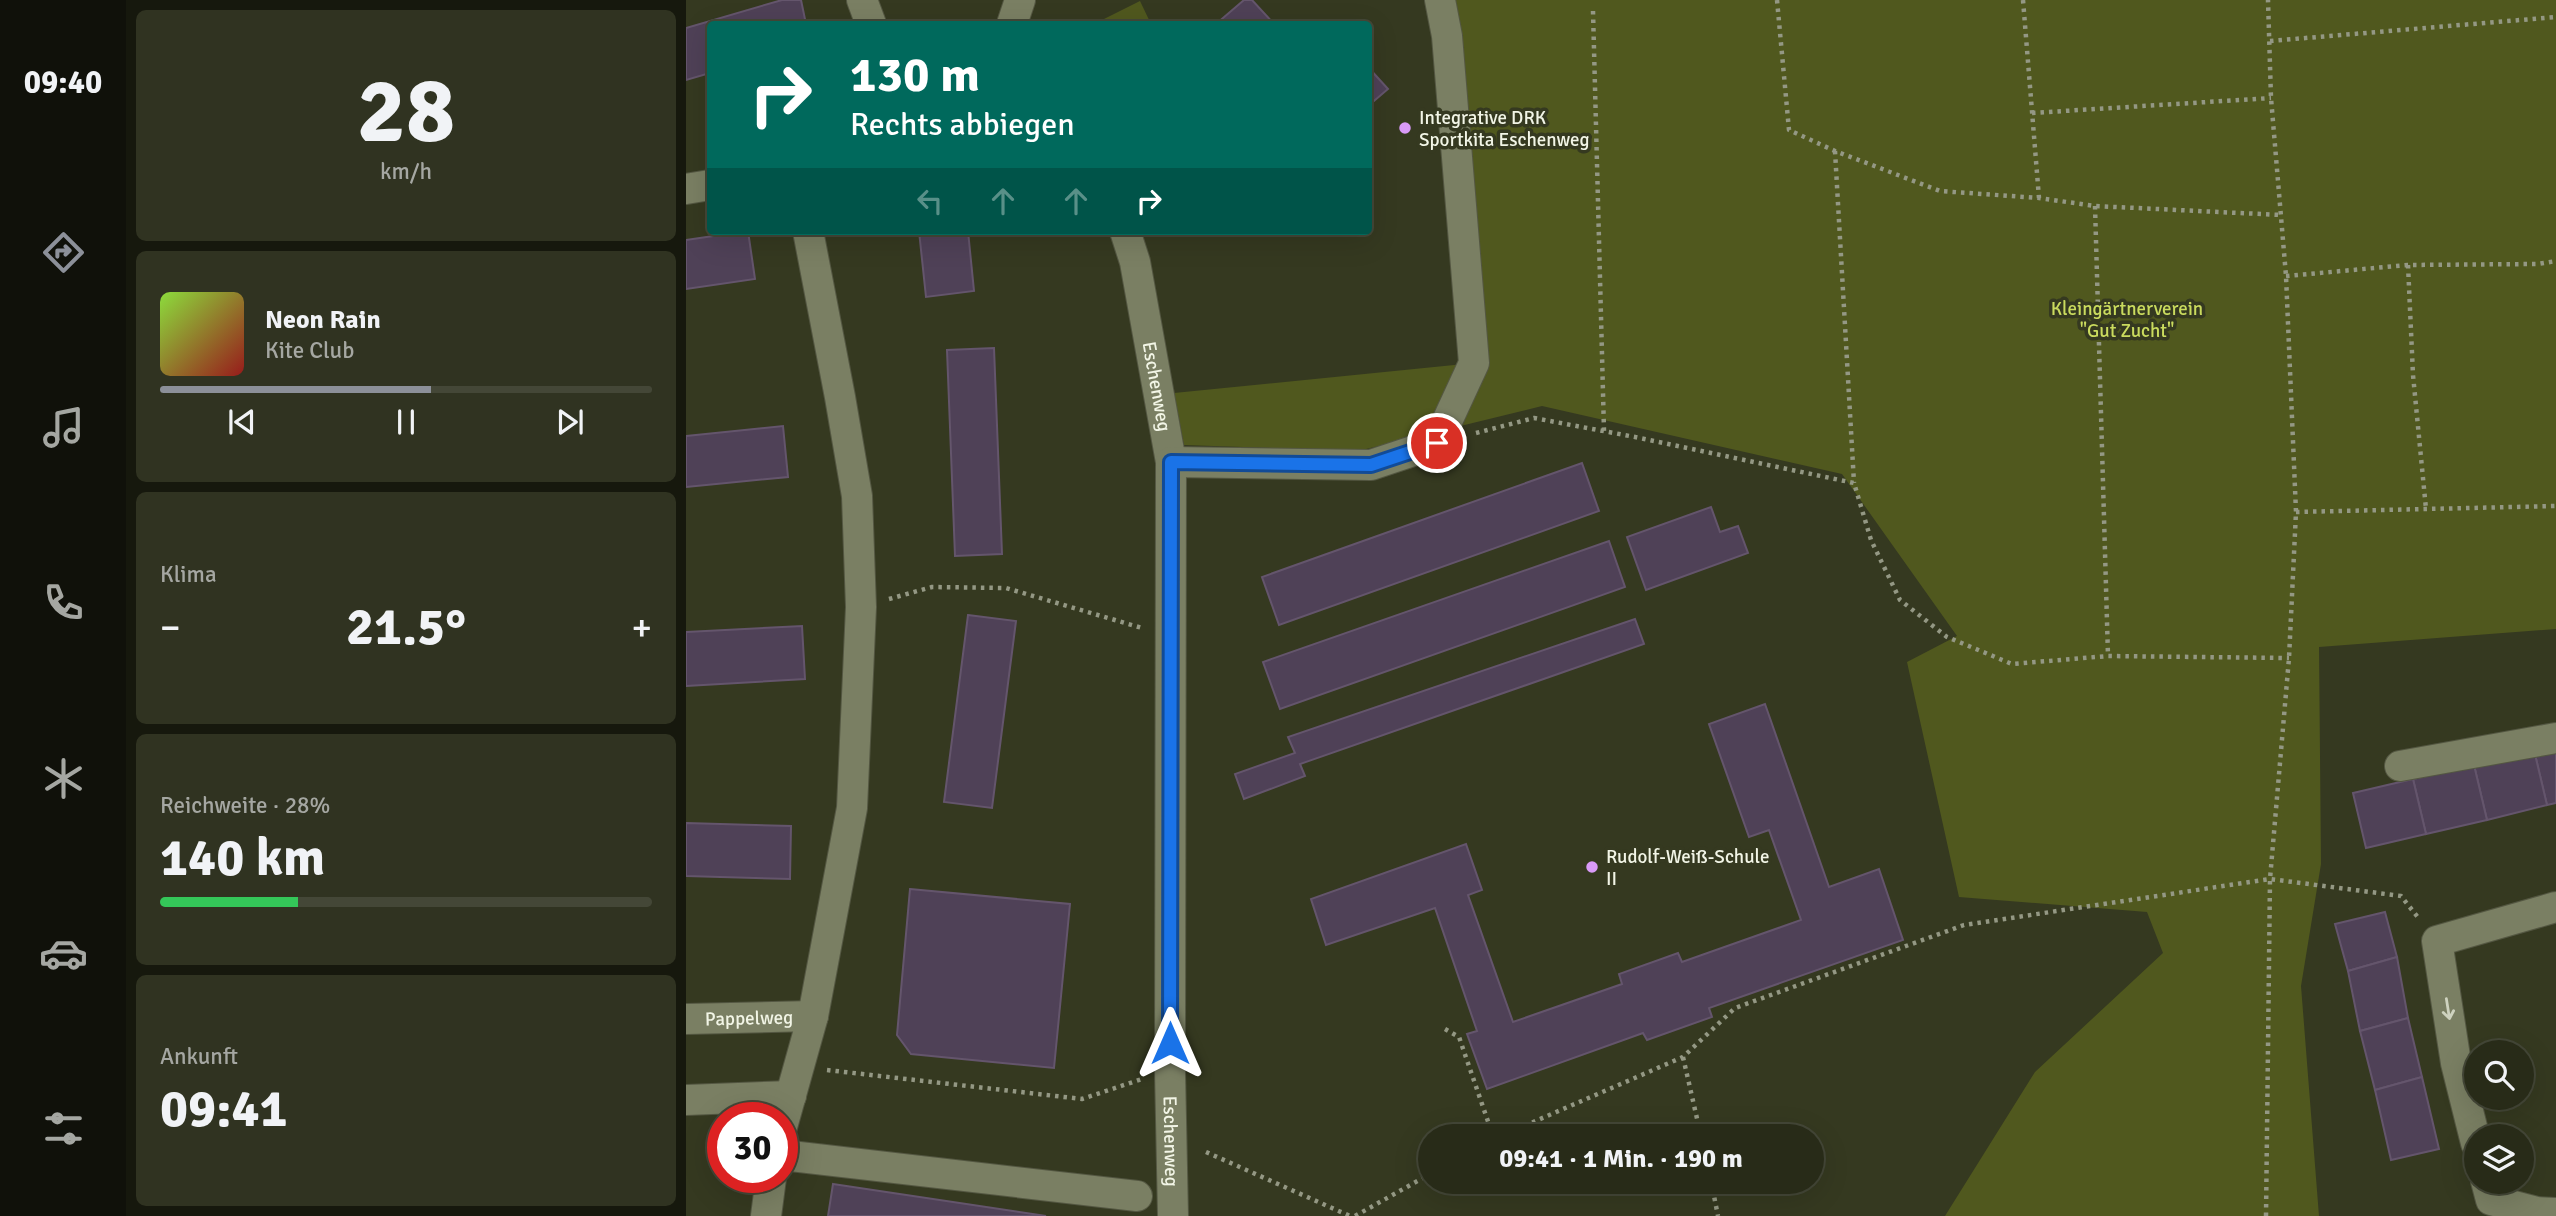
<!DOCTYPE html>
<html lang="de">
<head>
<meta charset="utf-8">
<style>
  :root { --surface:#282b18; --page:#303321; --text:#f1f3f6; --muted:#a5a7a2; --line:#444737; --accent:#8c9099 }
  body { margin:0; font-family:Signika,sans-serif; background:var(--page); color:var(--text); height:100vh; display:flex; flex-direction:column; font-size:26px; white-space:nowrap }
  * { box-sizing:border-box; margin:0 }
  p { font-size:23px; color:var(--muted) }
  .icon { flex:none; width:38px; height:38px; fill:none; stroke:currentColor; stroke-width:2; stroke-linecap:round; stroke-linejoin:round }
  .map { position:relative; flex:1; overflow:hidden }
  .panel { display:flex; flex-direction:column; gap:10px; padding:10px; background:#16180d; width:560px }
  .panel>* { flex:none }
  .banner { position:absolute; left:21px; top:21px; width:665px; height:214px; border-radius:7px; box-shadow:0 7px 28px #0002,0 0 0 2px var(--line); background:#00695c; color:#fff; overflow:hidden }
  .controls { position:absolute; left:1778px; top:1040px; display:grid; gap:14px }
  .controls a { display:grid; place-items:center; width:70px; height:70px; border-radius:50%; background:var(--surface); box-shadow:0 7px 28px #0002,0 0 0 2px var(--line); font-size:35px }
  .speed { position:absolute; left:21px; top:1102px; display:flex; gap:14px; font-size:35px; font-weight:700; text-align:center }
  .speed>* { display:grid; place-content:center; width:91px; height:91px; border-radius:50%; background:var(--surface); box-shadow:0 7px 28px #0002,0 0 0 2px var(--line); line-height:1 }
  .speed .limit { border:10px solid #d22; background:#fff; color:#111 }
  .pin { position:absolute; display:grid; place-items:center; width:60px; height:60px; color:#fff; margin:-30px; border:4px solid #fff; border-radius:50%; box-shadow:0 2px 7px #0007 }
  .me { position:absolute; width:77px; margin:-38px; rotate:0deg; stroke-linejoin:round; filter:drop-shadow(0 0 5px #0008) }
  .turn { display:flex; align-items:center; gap:24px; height:147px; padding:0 28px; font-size:32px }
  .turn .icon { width:91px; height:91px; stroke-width:2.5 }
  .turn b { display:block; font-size:49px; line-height:60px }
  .lanes { display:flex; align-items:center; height:66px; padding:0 28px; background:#0003; justify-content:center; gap:35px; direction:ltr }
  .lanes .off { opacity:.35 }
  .big { font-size:52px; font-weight:700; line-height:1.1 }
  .panel .widget { flex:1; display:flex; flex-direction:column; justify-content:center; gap:10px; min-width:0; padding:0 24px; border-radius:10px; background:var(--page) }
  .panel .dial { align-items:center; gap:0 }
  .dial b { font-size:91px; line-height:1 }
  .song { display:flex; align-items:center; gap:21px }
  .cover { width:84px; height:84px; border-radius:10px; background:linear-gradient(135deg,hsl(90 70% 55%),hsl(0 70% 35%)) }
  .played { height:7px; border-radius:4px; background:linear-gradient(90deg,var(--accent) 55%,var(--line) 55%) }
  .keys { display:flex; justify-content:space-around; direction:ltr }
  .heat { display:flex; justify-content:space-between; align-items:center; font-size:38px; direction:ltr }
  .charge { height:10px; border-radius:5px; background:linear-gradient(90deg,#34c759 28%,var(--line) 0) }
  .trip { position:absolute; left:732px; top:1124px; width:406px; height:70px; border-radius:35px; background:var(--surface); box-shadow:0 7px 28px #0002,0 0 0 2px var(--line); font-weight:700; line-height:70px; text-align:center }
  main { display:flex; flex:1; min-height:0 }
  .tabs { display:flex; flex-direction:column; width:126px; justify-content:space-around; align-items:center; background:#10110a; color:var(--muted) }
  .tabs .icon { width:49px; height:49px }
  .tabs .active { color:var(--accent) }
  .tabs b { font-size:32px; color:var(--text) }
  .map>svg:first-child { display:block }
  .green { fill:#50581e }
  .building { fill:#4f4157; stroke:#64556c; stroke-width:2 }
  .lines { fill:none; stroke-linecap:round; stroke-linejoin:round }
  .minor-casing { stroke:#545742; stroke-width:32 }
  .path { stroke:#949884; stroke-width:4.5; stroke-dasharray:3.5 5; stroke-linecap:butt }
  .minor { stroke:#7a7f63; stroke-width:30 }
  .oneway { stroke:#ced2bf }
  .route-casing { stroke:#114b97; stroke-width:18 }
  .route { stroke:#1a73e8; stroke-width:12 }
  .poi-dot { fill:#d99af8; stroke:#353920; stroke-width:2.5 }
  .labels { text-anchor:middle; stroke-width:7; stroke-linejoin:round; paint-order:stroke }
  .poi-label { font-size:19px; fill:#f2f5e6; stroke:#353920; text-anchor:start }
  .park-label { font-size:19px; fill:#cadb5e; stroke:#353920 }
  .street-label { font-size:19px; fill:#f2f5e6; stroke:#353920 }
</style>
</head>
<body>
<main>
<nav class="tabs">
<b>09:40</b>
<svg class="icon active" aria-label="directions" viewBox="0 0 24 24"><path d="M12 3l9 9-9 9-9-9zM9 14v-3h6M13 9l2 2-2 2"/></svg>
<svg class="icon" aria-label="music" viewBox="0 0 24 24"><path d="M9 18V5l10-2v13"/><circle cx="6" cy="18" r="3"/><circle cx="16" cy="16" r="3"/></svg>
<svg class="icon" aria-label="phone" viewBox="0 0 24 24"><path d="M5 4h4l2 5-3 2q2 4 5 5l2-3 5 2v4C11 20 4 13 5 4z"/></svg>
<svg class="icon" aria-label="climate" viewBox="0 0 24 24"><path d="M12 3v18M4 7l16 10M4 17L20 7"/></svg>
<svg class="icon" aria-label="car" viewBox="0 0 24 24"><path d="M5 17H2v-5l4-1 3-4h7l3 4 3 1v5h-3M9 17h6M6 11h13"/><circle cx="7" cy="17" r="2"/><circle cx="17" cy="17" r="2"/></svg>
<svg class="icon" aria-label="filters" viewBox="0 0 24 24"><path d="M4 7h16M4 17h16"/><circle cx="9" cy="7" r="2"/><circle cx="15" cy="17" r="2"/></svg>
</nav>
<section class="panel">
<div class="widget dial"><b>28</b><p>km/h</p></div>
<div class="widget">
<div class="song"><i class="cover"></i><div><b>Neon Rain</b><p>Kite Club</p></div></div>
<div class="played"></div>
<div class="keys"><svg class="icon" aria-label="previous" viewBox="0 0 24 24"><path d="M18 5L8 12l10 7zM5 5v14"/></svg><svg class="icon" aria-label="pause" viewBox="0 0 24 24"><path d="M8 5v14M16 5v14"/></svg><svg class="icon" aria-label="next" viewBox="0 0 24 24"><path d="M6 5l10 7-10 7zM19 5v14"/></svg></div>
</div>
<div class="widget"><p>Klima</p>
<div class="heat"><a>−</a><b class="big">21.5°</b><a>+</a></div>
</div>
<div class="widget"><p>Reichweite · 28%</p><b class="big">140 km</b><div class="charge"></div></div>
<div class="widget"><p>Ankunft</p><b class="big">09:41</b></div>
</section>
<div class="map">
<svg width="1870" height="1216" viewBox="0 0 1870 1216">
  <rect width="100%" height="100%" fill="#353920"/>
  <g class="green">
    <polygon points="758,0 1870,0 1870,629 1633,647 1635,864 1615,986 1633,1216 1259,1216 1349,1072 1477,953 1461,912 1273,897 1221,662 1271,636 1156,474 856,406 672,451 498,445 488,393 788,363"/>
    <polygon points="454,1 465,24 415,24 414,21"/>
  </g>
  <g class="building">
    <polygon points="96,0 115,0 120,24 24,24 24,73 0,80 0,28"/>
    <polygon points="558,0 566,0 588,24 530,24"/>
    <polygon points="682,67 702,89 682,106"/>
    <polygon points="62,231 69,279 0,289 0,240"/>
    <polygon points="233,231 282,231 288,291 240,297"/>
    <polygon points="308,348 316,554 269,556 261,350"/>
    <polygon points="97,426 102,477 0,487 0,436"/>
    <polygon points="896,463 913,511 593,625 576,577"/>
    <polygon points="1025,507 1034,532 1052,526 1062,553 960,590 941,537"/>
    <polygon points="923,541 939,587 594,709 577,662"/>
    <polygon points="282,615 330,621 306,808 258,802"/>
    <polygon points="949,619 958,644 614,764 619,776 558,799 549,774 609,753 602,737"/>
    <polygon points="116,626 119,679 0,686 0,632"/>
    <polygon points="1079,704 1143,887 1193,869 1217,940 1023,1008 1026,1017 961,1040 957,1033 801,1089 781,1034 791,1031 749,908 640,945 625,899 780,844 796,890 782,895 827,1022 936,984 933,974 992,953 996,962 1115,920 1083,830 1063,837 1023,724"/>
    <polygon points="1870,745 1870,803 1861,805 1848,750"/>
    <polygon points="1848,750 1861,805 1801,820 1788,765"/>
    <polygon points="1788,765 1801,820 1740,834 1727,779"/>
    <polygon points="1727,779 1740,834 1680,848 1667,793"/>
    <polygon points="0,823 105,826 104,879 0,876"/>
    <polygon points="224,889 384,904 368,1068 225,1054 211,1035"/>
    <polygon points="1699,912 1711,957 1662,971 1649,924"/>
    <polygon points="1711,957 1722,1018 1674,1031 1662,971"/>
    <polygon points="1722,1018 1736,1077 1689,1090 1674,1031"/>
    <polygon points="1736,1077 1753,1149 1705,1160 1689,1090"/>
    <polygon points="147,1184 360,1216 142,1216"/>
  </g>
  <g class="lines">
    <g class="minor-casing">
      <g id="minor">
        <polyline points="176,0 185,24"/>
        <polyline points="326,24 334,0"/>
        <polyline points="0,189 24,185"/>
        <path id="s1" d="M439,231L449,262L485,462L484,1071L487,1216"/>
        <polyline points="485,462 685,465 751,443 788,363 761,36 754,0"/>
        <polyline points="1714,766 1870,738"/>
        <path id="s2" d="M0,1019L127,1016"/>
        <polyline points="0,1100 105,1096"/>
        <polyline points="96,1127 127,1016 166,808 175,607 171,496 154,397 122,231"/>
        <polyline points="1790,1143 1770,1063 1751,941 1870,907"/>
        <polyline points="96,1155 451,1196"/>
        <polyline points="1800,1181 1805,1200 1851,1212 1870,1213"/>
        <polyline points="80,1216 85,1178"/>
      </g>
    </g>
    <g class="path">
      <polyline points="1091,0 1103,130 1149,151 1254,191 1353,198 1409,206 1595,215"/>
      <polyline points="1337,0 1353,198"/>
      <polyline points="907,11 918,431"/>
      <polyline points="1584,41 1870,17"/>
      <polyline points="1346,113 1585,98"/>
      <polyline points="1149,151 1168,483"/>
      <polyline points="1409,206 1422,656"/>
      <polyline points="1722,265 1727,375 1740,509"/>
      <polyline points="1600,276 1722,265 1852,264 1870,261"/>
      <polyline points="790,433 848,418 949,437 1168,483 1185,540 1214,600 1261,637 1326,664 1422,656 1603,658"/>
      <polyline points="1610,512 1870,506"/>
      <polyline points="203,599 246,587 320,588 456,628"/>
      <polyline points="759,1029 773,1037 807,1136"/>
      <polyline points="997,1057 1015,1136"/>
      <polyline points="141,1070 396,1099 456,1079"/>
      <polyline points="815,1136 997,1057 1049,1008 1278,925 1584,879 1715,896 1734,920"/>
      <polyline points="520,1152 664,1216"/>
      <polyline points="1025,1181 1032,1216"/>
      <polyline points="669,1216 744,1174"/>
      <polyline points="1580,1216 1584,879 1603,658 1610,512 1600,276 1585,98 1582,0"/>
    </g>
    <use href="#minor" class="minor"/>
  </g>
  <defs><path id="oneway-shaft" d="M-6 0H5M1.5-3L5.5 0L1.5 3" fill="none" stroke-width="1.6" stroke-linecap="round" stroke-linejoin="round" transform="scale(1.75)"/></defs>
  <use class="oneway" href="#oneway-shaft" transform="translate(1762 1009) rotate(81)"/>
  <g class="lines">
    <g class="route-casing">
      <polyline id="route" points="484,1043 485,462 685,465 751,443"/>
    </g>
    <use href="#route" class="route"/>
  </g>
  <g class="poi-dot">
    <circle cx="719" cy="128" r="7"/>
    <circle cx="906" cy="867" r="7"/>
  </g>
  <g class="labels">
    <g class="poi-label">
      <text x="733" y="124">Integrative DRK<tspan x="733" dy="22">Sportkita Eschenweg</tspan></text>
      <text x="920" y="863">Rudolf-Weiß-Schule<tspan x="920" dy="22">II</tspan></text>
    </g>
    <g class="park-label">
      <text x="1441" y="315">Kleingärtnerverein<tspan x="1441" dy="22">"Gut Zucht"</tspan></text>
    </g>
    <g class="street-label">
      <text dy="7" stroke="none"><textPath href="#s1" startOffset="159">Eschenweg</textPath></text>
      <text dy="7" stroke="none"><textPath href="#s2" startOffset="63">Pappelweg</textPath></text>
      <text dy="7" stroke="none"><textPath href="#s1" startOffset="915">Eschenweg</textPath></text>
    </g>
  </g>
</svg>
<div class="controls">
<a><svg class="icon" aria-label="search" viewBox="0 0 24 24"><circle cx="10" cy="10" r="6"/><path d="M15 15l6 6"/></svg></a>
<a><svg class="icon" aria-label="layers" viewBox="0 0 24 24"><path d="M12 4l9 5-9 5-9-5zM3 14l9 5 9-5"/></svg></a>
</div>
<div class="speed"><div class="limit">30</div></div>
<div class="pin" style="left:751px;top:443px;background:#d93025"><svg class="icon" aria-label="arrive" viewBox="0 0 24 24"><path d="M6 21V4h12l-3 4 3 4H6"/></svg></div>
<svg class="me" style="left:484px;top:1043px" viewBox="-20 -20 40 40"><path d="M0-17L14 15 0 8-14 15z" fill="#1a73e8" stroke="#fff" stroke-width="4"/></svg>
<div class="trip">09:41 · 1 Min. · 190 m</div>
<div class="banner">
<div class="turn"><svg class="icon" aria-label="right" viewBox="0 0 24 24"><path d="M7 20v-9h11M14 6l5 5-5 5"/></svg><div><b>130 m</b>Rechts abbiegen</div></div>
<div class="lanes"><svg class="icon off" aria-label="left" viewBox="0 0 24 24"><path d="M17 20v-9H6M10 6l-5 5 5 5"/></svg><svg class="icon off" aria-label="ahead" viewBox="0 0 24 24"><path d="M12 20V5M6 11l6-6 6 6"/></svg><svg class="icon off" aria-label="ahead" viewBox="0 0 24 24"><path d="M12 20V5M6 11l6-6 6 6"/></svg><svg class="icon" aria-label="right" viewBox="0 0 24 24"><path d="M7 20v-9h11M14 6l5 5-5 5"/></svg></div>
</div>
</div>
</main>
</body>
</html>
